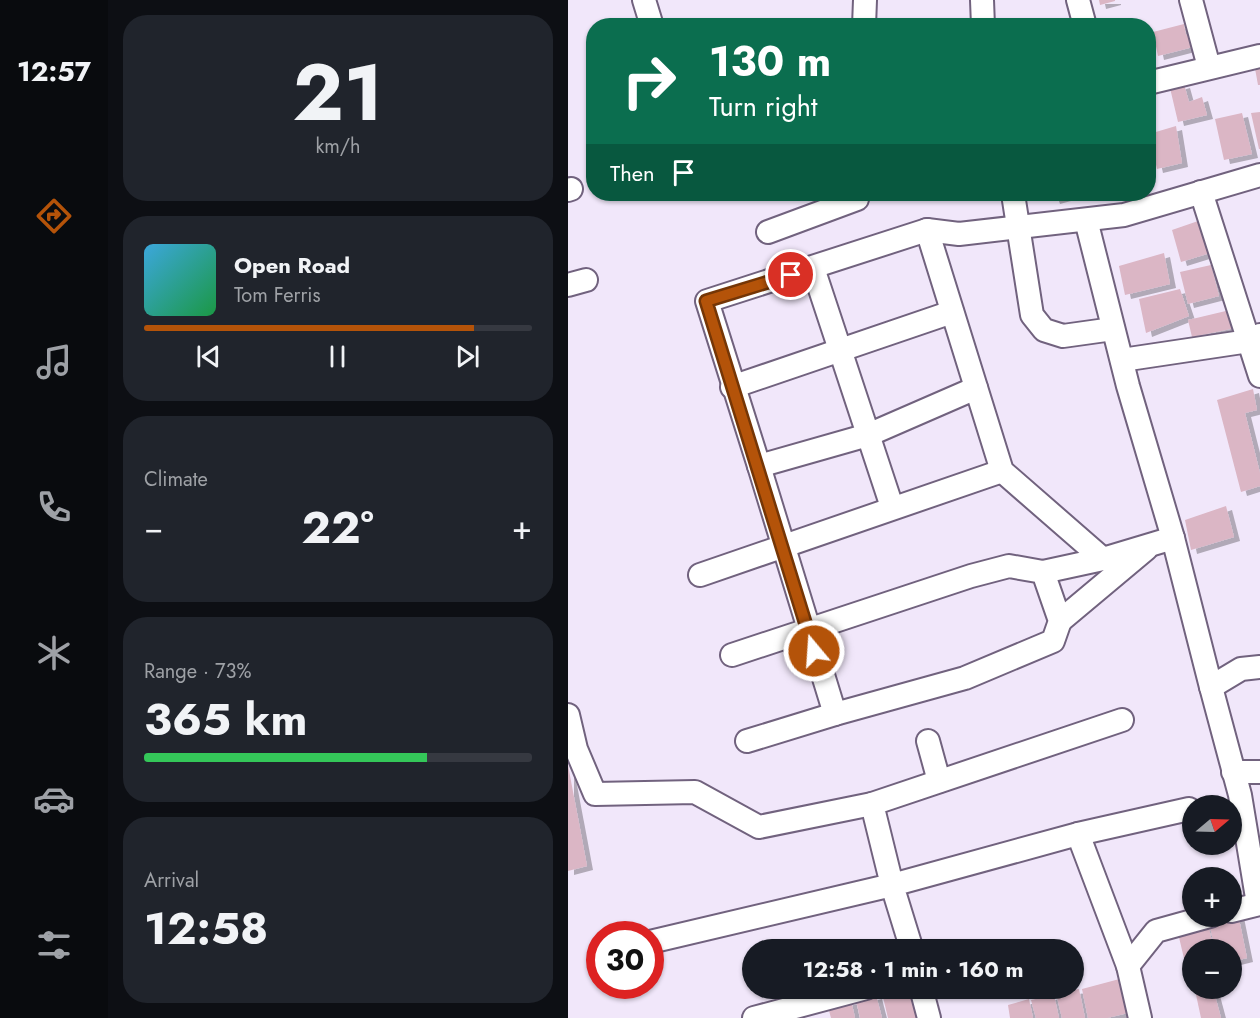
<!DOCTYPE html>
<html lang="en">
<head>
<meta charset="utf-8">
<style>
  :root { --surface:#171b24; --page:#20242c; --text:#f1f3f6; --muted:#9ea1a6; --line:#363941; --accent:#b45309 }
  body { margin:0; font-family:Jost,sans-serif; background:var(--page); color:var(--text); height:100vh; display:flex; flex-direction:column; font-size:22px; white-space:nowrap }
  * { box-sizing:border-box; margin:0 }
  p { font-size:20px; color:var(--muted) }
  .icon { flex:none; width:33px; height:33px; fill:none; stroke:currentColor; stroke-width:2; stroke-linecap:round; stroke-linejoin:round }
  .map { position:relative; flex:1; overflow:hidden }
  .panel { display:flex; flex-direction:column; gap:15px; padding:15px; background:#0d0f14; width:460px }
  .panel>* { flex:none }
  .banner { position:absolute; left:18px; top:18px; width:570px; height:183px; border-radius:24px; box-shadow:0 2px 4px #0004; background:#0b6e4f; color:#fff; overflow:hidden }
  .needle { width:39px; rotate:71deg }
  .controls { position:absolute; left:614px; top:795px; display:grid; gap:12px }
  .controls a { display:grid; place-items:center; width:60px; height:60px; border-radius:50%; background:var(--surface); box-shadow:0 2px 4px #0004; font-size:30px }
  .speed { position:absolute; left:18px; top:921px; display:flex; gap:12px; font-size:30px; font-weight:700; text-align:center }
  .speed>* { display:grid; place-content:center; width:78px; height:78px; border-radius:50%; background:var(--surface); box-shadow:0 2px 4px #0004; line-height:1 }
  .speed .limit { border:9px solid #d22; background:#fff; color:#111 }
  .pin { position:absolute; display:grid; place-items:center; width:51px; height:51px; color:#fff; margin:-26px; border:3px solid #fff; border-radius:50%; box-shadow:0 2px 6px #0007 }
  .me { position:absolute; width:66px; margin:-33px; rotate:342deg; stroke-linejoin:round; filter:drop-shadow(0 0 4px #0008) }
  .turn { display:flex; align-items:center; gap:21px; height:126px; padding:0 24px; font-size:27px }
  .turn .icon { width:78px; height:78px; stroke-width:2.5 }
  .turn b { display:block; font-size:42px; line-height:51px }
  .then { display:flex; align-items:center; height:57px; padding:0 24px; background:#0003; gap:12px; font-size:22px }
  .big { font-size:45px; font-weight:700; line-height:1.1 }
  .panel .widget { flex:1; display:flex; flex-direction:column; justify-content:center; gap:9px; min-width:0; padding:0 21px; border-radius:24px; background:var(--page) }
  .panel .dial { align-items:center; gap:0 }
  .dial b { font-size:78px; line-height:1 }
  .song { display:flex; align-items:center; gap:18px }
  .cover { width:72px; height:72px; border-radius:9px; background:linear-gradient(135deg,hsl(200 70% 55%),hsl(140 70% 35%)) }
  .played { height:6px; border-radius:3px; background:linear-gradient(90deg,var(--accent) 85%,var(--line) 85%) }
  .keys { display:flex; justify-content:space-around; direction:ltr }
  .heat { display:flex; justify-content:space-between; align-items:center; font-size:33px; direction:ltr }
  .charge { height:9px; border-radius:4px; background:linear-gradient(90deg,#34c759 73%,var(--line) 0) }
  .trip { position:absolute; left:174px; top:939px; width:342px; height:60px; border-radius:30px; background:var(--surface); box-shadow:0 2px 4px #0004; font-weight:700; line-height:60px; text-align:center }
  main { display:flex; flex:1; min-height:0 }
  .tabs { display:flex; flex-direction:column; width:108px; justify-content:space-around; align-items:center; background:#090b0e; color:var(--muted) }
  .tabs .icon { width:42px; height:42px }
  .tabs .active { color:var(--accent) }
  .tabs b { font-size:27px; color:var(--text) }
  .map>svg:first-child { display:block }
  .building { fill:#dbb6c5; filter:url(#shadow) }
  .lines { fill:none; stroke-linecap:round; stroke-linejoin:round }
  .street-casing { stroke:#71627e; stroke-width:26 }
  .street { stroke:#fff; stroke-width:22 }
  .route-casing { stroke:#753606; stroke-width:15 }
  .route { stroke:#b45309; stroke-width:10 }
</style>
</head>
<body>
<main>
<nav class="tabs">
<b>12:57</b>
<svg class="icon active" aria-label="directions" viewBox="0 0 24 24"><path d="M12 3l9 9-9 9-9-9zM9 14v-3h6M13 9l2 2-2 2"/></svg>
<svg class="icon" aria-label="music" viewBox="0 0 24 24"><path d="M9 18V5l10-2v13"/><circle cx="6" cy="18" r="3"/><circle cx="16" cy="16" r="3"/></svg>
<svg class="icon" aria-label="phone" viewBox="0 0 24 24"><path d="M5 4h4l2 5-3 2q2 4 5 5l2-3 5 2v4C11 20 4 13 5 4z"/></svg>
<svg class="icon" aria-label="climate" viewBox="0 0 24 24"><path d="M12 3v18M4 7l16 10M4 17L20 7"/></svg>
<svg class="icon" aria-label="car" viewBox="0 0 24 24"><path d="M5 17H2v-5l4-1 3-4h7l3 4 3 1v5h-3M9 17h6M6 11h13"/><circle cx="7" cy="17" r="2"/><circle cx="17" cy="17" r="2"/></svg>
<svg class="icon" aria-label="filters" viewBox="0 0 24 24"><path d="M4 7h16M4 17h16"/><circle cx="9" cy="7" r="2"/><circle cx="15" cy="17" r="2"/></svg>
</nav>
<section class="panel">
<div class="widget dial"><b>21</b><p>km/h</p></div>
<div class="widget">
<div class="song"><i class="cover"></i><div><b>Open Road</b><p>Tom Ferris</p></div></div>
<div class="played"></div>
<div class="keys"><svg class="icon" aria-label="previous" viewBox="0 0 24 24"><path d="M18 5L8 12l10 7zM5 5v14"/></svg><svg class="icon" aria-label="pause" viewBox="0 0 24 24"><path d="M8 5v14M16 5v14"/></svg><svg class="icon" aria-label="next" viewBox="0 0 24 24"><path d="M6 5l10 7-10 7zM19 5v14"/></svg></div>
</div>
<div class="widget"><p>Climate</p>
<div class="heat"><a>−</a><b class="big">22°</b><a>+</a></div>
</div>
<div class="widget"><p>Range · 73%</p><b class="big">365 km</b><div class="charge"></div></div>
<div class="widget"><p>Arrival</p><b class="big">12:58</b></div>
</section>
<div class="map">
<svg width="692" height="1018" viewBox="0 0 692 1018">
  <defs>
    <filter id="shadow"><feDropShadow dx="6" dy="4" stdDeviation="0" flood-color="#0004"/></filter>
  </defs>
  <rect width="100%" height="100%" fill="#f1e7fa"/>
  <g class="building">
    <polygon points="531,0 547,0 547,1 532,5"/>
    <polygon points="616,24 618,35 623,34 625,47 590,56 585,32"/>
    <polygon points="692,62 692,85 690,85 686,63"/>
    <polygon points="616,84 621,102 634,97 639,115 610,122 602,88"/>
    <polygon points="692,112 692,149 691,149 683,113"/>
    <polygon points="674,113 684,154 656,160 647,119"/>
    <polygon points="608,126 614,163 589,169 581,134"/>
    <polygon points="484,194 508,194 486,200"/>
    <polygon points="633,220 642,253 613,262 604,230"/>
    <polygon points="596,253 602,284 557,295 551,266"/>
    <polygon points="643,265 651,296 620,304 612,272"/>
    <polygon points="612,289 621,316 578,333 571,299"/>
    <polygon points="662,310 667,328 624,337 620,320"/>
    <polygon points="685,389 689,410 677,413 692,473 692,486 673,492 649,400"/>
    <polygon points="658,506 666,537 623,550 617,520"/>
    <polygon points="0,765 19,866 0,871"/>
    <polygon points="670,914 679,958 663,962 663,950 647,950 641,922"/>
    <polygon points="640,924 646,950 624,950 624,966 618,967 610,933"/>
    <polygon points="559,977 564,1012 539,1018 520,1018 514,989"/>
    <polygon points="334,988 344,988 352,1018 320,1018 314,993"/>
    <polygon points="634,988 645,988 653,1018 633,1018 627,990"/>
    <polygon points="511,989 517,1018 494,1018 488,993"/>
    <polygon points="308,995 314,1018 292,1018 288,1000"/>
    <polygon points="486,995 491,1018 468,1018 463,1000"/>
    <polygon points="461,999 465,1018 442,1018 440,1005"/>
    <polygon points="283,1000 287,1018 263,1018 260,1007"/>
  </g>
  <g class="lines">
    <g class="street-casing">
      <g id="street">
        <polyline points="76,0 84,26"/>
        <polyline points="414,0 415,26"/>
        <polyline points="510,0 517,26"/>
        <polyline points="623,0 641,67"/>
        <polyline points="296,26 297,0"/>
        <polyline points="580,83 692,56"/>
        <polyline points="0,190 3,189"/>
        <polyline points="633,192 692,376"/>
        <polyline points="445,194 464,315 476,330 495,336 545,329"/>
        <polyline points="518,220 560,386 605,538 643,687 673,669 692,667"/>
        <polyline points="359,230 434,471 535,559"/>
        <polyline points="200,232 289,199 290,194"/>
        <polyline points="245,268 324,507"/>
        <polyline points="0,285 18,280"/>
        <polyline points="554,360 681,341 692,335"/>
        <polyline points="164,387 384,312"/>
        <polyline points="191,466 139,301 359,230 391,234 556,215 692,175"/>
        <polyline points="475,572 535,559 605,538"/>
        <polyline points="132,575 434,471"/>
        <polyline points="492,621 578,549"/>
        <polyline points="164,655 403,576 441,566 475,572 492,621 485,641 397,678 267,714 191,466 300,435 408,388"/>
        <polyline points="643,687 672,795 690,904"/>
        <polyline points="0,715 8,749 27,794 127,792 191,827 304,804"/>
        <polyline points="179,741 267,714"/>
        <polyline points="360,741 371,781"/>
        <polyline points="665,772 692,772"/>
        <polyline points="510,834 560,966 572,1018"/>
        <polyline points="663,911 692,904"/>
        <polyline points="82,942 324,885 304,804 554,720"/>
        <polyline points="344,950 324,885 510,834 621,809"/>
        <polyline points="560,966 588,931 642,916"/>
        <polyline points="353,988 361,1018"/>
        <polyline points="186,1018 298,988"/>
      </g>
    </g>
    <use href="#street" class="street"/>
  </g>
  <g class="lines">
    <g class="route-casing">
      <polyline id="route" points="223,275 138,301 246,651"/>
    </g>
    <use href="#route" class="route"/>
  </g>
</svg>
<div class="controls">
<a><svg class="needle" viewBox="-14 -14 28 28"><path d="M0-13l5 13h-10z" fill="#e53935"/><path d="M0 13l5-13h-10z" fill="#9ea1a6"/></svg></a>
<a>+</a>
<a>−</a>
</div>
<div class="speed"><div class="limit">30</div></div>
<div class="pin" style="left:223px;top:275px;background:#d93025"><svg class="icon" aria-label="arrive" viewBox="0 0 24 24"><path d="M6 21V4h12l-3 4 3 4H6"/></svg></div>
<svg class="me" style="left:246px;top:651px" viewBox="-20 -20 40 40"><circle r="17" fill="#b45309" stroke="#fff" stroke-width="3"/><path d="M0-11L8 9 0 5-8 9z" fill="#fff"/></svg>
<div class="trip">12:58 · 1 min · 160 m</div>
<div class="banner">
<div class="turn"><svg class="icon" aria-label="right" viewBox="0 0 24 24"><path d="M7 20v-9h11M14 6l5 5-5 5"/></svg><div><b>130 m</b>Turn right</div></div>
<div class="then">Then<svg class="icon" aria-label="arrive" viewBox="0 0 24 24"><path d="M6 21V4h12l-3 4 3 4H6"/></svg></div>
</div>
</div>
</main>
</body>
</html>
